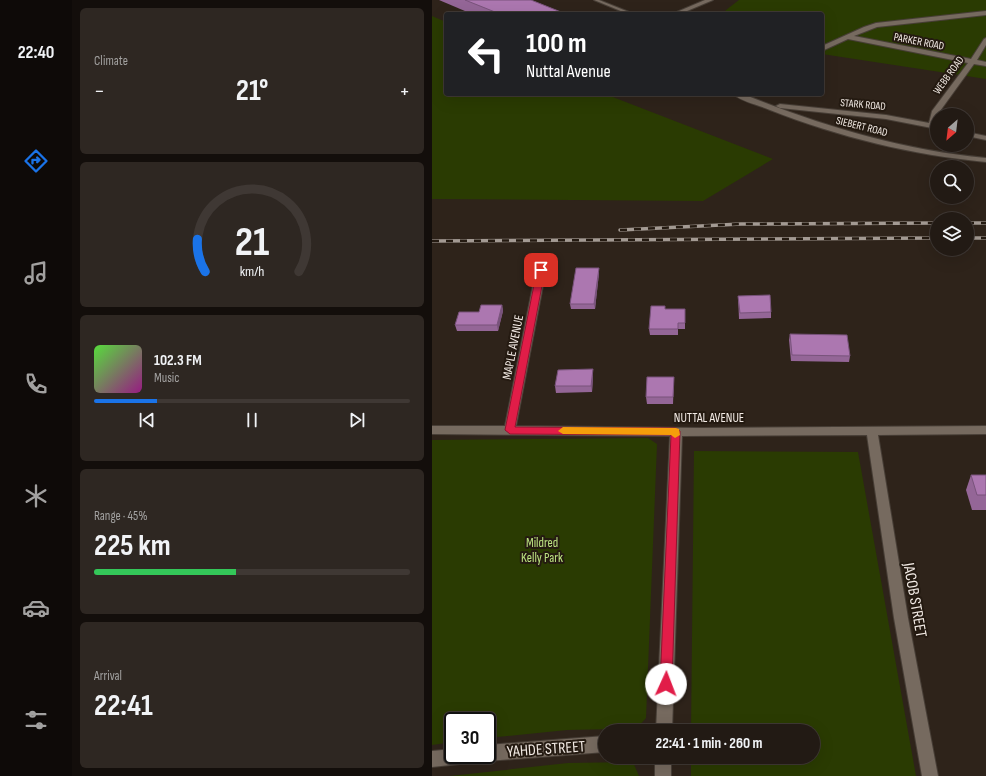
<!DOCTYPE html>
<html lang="en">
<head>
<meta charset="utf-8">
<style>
  :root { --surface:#221a14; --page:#2e2722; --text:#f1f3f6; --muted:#a2a1a0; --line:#3f3834; --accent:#1a73e8 }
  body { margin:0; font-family:"Sofia Sans Condensed",sans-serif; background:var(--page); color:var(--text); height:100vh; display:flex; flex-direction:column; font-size:15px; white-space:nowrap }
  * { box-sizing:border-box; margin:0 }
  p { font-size:13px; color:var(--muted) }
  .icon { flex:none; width:22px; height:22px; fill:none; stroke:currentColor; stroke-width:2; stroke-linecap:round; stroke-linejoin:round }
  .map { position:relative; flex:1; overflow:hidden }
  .drawer { display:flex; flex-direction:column; gap:8px; padding:8px; background:#130e0b; width:360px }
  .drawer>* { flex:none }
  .hud { position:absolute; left:12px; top:12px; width:380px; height:84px; border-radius:4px; box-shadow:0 4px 16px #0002,0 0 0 1px var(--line); background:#202124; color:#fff; overflow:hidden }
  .needle { width:26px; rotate:208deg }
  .tools { position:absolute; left:498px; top:108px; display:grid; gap:8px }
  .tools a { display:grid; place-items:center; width:44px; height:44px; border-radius:50%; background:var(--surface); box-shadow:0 4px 16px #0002,0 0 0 1px var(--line); font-size:20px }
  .speed { position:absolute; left:12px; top:712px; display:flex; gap:8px; font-size:20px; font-weight:700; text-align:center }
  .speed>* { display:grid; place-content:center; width:52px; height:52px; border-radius:50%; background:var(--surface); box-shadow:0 4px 16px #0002,0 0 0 1px var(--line); line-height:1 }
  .speed .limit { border:2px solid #111; border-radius:6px; background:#fff; color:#111 }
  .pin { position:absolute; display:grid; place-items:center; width:34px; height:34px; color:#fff; margin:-17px; border-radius:8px; box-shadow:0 2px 6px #0006 }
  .me { position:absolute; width:44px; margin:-22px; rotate:2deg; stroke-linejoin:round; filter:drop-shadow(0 0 3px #0008) }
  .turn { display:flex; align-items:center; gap:14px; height:84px; padding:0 16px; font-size:18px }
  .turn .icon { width:52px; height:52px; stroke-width:2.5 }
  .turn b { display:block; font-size:28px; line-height:34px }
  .big { font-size:30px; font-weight:700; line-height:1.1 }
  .drawer .tile { flex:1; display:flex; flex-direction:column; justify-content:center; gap:6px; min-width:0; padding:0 14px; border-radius:6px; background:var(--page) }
  .drawer .dial { align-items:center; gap:0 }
  .dial svg { height:104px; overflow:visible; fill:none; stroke:var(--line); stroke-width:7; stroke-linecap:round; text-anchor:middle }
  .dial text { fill:var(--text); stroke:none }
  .song { display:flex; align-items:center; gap:12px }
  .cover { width:48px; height:48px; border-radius:6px; background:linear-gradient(135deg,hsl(110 70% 55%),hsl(310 70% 35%)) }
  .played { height:4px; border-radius:2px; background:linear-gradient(90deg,var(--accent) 20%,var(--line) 20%) }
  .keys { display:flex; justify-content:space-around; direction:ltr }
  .heat { display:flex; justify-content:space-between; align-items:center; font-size:22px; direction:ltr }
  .charge { height:6px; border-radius:3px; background:linear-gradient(90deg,#34c759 45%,var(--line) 0) }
  .trip { position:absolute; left:166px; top:724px; width:222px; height:40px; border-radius:20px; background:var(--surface); box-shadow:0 4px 16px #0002,0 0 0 1px var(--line); font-weight:700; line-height:40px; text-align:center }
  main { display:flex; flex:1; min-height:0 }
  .menu { display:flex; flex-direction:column; width:72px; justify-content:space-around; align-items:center; background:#0e0a08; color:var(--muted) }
  .menu .icon { width:28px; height:28px }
  .menu .current { color:var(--accent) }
  .menu b { font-size:18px; color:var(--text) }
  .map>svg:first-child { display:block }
  .green { fill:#2a3b02 }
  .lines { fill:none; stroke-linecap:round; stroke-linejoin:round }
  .service-casing { stroke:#473e36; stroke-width:2 }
  .minor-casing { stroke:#473e36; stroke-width:2 }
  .service { fill:#766a5f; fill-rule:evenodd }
  .minor { fill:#766a5f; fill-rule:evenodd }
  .rail-casing { stroke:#a39a93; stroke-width:3.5 }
  .rail { stroke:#241a11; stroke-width:2.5; stroke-dasharray:7; stroke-linecap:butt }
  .wall { fill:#946697 }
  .shaded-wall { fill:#78537b }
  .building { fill:#ac77b0; stroke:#78537b }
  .route { fill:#e11d48; stroke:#92132f }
  .slow { fill:#f59e0b }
  .labels { text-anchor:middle; stroke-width:4; stroke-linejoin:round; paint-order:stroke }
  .far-street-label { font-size:11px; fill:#f3ebe5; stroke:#241a11 }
  .street-label { font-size:13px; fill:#f3ebe5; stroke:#241a11 }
  .park-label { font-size:13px; fill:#bde482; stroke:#241a11 }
  .near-street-label { font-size:16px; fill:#f3ebe5; stroke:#241a11 }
</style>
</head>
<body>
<main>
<nav class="menu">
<b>22:40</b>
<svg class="icon current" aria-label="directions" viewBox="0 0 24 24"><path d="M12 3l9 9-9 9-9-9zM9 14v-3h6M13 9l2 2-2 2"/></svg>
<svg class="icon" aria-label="music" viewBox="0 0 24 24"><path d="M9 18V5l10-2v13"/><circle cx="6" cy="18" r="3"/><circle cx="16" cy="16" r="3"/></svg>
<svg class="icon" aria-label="phone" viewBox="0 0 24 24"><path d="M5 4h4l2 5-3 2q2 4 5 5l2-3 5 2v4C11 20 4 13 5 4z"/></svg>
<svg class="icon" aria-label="climate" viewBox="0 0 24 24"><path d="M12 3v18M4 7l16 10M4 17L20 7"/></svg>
<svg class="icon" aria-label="car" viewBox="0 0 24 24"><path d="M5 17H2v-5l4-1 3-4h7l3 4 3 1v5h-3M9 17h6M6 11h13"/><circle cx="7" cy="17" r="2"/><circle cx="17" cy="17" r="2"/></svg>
<svg class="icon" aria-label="filters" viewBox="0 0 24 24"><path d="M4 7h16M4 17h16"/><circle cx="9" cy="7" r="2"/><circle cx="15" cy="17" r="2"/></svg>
</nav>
<section class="drawer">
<div class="tile"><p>Climate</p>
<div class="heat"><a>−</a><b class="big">21°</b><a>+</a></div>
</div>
<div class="tile dial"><svg viewBox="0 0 100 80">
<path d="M14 69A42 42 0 1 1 86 69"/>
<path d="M14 69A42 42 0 0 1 8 44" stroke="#1a73e8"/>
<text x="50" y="56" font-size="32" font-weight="700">21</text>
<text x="50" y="72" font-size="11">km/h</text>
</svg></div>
<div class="tile">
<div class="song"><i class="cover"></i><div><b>102.3 FM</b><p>Music</p></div></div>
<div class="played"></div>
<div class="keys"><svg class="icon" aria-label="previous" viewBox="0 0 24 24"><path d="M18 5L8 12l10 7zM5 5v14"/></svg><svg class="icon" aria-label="pause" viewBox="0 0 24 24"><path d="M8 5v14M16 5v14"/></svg><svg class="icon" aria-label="next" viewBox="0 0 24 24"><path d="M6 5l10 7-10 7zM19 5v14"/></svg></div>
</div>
<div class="tile"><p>Range · 45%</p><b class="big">225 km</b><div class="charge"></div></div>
<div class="tile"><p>Arrival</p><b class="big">22:41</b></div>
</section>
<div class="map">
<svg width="554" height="776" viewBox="0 0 554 776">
  <rect width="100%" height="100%" fill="#2e231a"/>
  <g class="green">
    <polygon points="307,0 554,0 554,79 390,54 390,14 291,14 294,10"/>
    <polygon points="0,16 14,22 14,94 173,94 341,159 271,201 0,199"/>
    <polygon points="216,438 225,444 214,718 206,727 184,729 135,730 55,738 55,721 21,721 21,742 0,745 0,440"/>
    <polygon points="262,451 426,452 484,776 259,776 259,757 381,757 381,731 259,731"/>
    <polygon points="201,762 207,776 18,776 136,763"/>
  </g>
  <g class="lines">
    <g class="service-casing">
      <polygon id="service" points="162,0 167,0 202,14 196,14"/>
    </g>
    <g class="minor-casing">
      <g id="minor">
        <polygon points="273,0 281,0 248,14 240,14"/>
        <polygon points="554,11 554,15 445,27 422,36 539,59 552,39 554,38 554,45 545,60 554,62 554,66 542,64 508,111 507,115 505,115 505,129 454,119 348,108 344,106 348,104 454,115 497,123 500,111 536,63 416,39 390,51 390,46 432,27 444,23"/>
        <path d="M301,94H311C390,126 469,150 554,158V162C480,155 407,137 338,110C327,105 310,102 301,94Z"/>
        <polygon points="535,132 554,136 554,140 535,136"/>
        <polygon points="109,267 114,270 84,426 270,428 554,426 554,434 446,435 476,618 506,776 490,776 462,618 435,435 250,436 240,731 224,731 238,436 0,434 0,426 73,426 104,270"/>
        <polygon points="173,736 173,752 55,761 49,759 48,755 55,755 55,745"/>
        <polygon points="21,749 21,755 45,755 43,761 37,763 0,767 0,751"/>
        <rect x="223" y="757" width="16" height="19"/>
      </g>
    </g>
    <use href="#service" class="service"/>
    <use href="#minor" class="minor"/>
    <g class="rail-casing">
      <g id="rail">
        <polyline points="535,223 554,223"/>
        <polyline points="188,230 309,224 505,223"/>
        <polyline points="535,238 554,238"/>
        <polyline points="0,241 505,238"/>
      </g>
    </g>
    <use href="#rail" class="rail"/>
  </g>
  <g class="wall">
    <polygon points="7,0 99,0 134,14 40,14"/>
    <polygon points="167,268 167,273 163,309 139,309 138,304"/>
    <polygon points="306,296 339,312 339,318 307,319"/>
    <polygon points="70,305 71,311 66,331 25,331 23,325 47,312"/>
    <polygon points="233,309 253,309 253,329 246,329 246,335 218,335 217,329"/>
    <polygon points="358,334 418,356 417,362 359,361 357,340"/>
    <polygon points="161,376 160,392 124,393 123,386"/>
    <polygon points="242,377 241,404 215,404 214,397"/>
    <polygon points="539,475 554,475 554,510 540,510 534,490"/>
  </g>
  <g class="shaded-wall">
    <polygon points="167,268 167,273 163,309 162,304"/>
    <polygon points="70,305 71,311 66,331 65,325"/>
    <polygon points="161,369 161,376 160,392 159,386"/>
  </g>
  <g class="building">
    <polygon points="33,0 99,0 134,14 68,14"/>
    <polygon points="144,268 167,268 162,304 138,304"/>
    <polygon points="338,295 339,312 308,313 306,296"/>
    <polygon points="49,305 70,305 65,325 23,325 27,312 47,312"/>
    <polygon points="219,306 233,306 233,309 253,309 253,323 246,323 246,329 217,329"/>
    <polygon points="358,334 415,335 418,356 360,355"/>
    <polygon points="161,369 159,386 123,386 126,370"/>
    <polygon points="215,377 242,377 241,397 214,397"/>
    <polygon points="539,475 554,475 554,495 545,495"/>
  </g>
  <polygon class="route" points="109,267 113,270 83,427 244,428 248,431 240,684 239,688 234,689 230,688 228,684 239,435 78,434 73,430 105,270"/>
  <polygon class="slow" points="131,427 244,428 247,429 248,435 243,438 239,435 131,434 126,431"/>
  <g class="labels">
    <g class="far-street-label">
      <text transform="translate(487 41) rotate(11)" y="4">PARKER ROAD</text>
      <text transform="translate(516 75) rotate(-54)" y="4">WEBB ROAD</text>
      <text transform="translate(431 104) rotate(5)" y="4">STARK ROAD</text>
      <text transform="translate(430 126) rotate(14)" y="4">SIEBERT ROAD</text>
    </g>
    <g class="street-label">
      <text transform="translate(80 347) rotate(-79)" y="5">MAPLE AVENUE</text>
      <text x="277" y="422">NUTTAL AVENUE</text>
    </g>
    <g class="park-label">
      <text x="110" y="547">Mildred<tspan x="110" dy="15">Kelly Park</tspan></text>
    </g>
    <g class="near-street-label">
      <text transform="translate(484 600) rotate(80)" y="6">JACOB STREET</text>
      <text transform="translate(114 748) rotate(-4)" y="6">YAHDE STREET</text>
    </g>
  </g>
</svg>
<div class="tools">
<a><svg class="needle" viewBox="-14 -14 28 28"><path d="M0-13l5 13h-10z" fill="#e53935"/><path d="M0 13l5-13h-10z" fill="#a2a1a0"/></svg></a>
<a><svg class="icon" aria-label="search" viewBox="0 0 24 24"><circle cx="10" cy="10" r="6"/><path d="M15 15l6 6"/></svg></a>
<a><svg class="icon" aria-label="layers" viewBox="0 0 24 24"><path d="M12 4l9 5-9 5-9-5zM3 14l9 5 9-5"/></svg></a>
</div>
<div class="speed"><div class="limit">30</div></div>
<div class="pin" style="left:109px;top:270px;background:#d93025"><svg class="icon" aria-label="arrive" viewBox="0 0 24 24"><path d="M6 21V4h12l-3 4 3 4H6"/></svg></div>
<svg class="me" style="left:234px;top:684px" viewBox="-20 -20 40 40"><circle r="19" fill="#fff"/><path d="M0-13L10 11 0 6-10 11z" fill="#e11d48"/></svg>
<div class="trip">22:41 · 1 min · 260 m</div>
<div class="hud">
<div class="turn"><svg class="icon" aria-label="left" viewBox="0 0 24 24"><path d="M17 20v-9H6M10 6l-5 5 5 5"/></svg><div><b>100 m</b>Nuttal Avenue</div></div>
</div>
</div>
</main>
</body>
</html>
